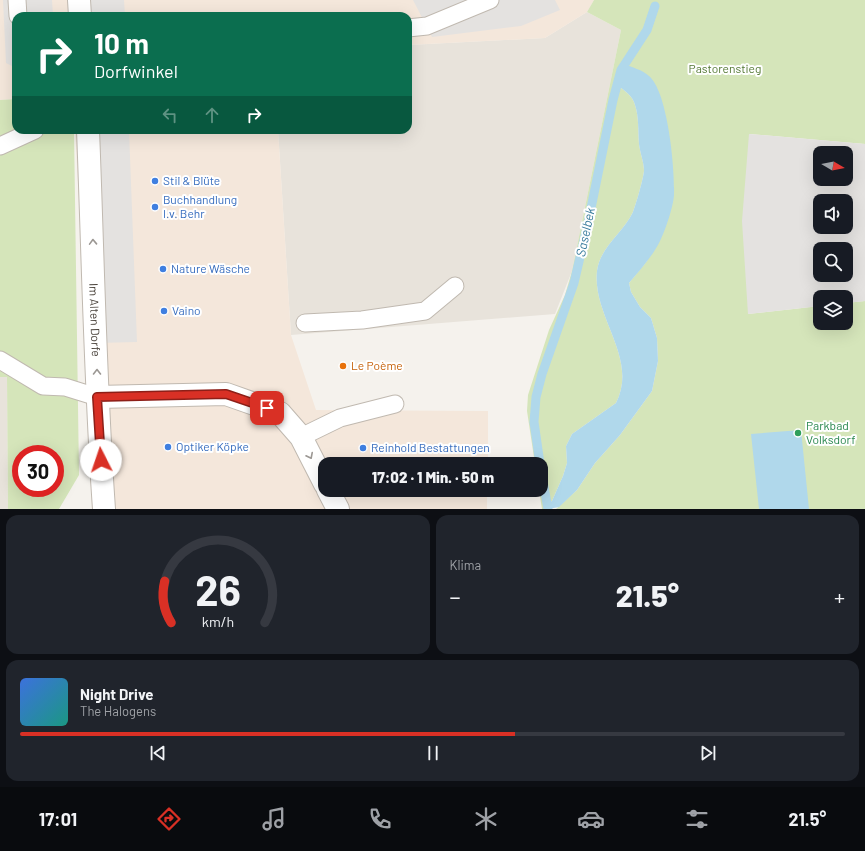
<!DOCTYPE html>
<html lang="de">
<head>
<meta charset="utf-8">
<style>
  :root { --surface:#171b24; --page:#20242c; --text:#f1f3f6; --muted:#9ea1a6; --line:#363941; --accent:#d93025 }
  body { margin:0; font-family:Barlow,sans-serif; background:var(--page); color:var(--text); height:100vh; display:flex; flex-direction:column; font-size:15px; white-space:nowrap }
  * { box-sizing:border-box; margin:0 }
  p { font-size:13px; color:var(--muted) }
  .icon { flex:none; width:22px; height:22px; fill:none; stroke:currentColor; stroke-width:2; stroke-linecap:round; stroke-linejoin:round }
  .map { position:relative; height:509px; overflow:hidden }
  .panel { display:flex; flex-direction:column; gap:6px; padding:6px; background:#0d0f14; flex:1 }
  .panel>* { flex:none }
  .top-card { position:absolute; left:12px; top:12px; width:400px; height:122px; border-radius:12px; box-shadow:0 4px 16px #0002; background:#0b6e4f; color:#fff; overflow:hidden }
  .needle { width:26px; rotate:100deg }
  .fabs { position:absolute; left:813px; top:146px; display:grid; gap:8px }
  .fabs a { display:grid; place-items:center; width:40px; height:40px; border-radius:8px; background:var(--surface); box-shadow:0 4px 16px #0002; font-size:20px }
  .speed { position:absolute; left:12px; top:445px; display:flex; gap:8px; font-size:20px; font-weight:700; text-align:center }
  .speed>* { display:grid; place-content:center; width:52px; height:52px; border-radius:50%; background:var(--surface); box-shadow:0 4px 16px #0002; line-height:1 }
  .speed .limit { border:6px solid #d22; background:#fff; color:#111 }
  .pin { position:absolute; display:grid; place-items:center; width:34px; height:34px; color:#fff; margin:-17px; border-radius:8px; box-shadow:0 2px 6px #0006 }
  .me { position:absolute; width:44px; margin:-22px; rotate:356deg; stroke-linejoin:round; filter:drop-shadow(0 0 3px #0008) }
  .turn { display:flex; align-items:center; gap:14px; height:84px; padding:0 16px; font-size:18px }
  .turn .icon { width:52px; height:52px; stroke-width:2.5 }
  .turn b { display:block; font-size:28px; line-height:34px }
  .lanes { display:flex; align-items:center; height:38px; padding:0 16px; background:#0003; justify-content:center; gap:20px; direction:ltr }
  .lanes .off { opacity:.35 }
  .big { font-size:30px; font-weight:800; line-height:1.1 }
  .panel .card { flex:1; display:flex; flex-direction:column; justify-content:center; gap:6px; min-width:0; padding:0 14px; border-radius:12px; background:var(--page) }
  .panel .dial { align-items:center; gap:0 }
  .dial svg { height:104px; overflow:visible; fill:none; stroke:var(--line); stroke-width:7; stroke-linecap:round; text-anchor:middle }
  .dial text { fill:var(--text); stroke:none }
  .song { display:flex; align-items:center; gap:12px }
  .cover { width:48px; height:48px; border-radius:6px; background:linear-gradient(135deg,hsl(220 70% 55%),hsl(170 70% 35%)) }
  .played { height:4px; border-radius:2px; background:linear-gradient(90deg,var(--accent) 60%,var(--line) 60%) }
  .keys { display:flex; justify-content:space-around; direction:ltr }
  .heat { display:flex; justify-content:space-between; align-items:center; font-size:22px; direction:ltr }
  .panel .tiles { flex:1; display:grid; gap:6px; grid-template-columns:1fr 1fr }
  .card:last-child { grid-column:span 2 }
  .trip { position:absolute; left:318px; top:457px; width:230px; height:40px; border-radius:12px; background:var(--surface); box-shadow:0 4px 16px #0002; font-weight:800; line-height:40px; text-align:center }
  .dock { display:flex; height:64px; justify-content:space-around; align-items:center; background:#090b0e; color:var(--muted) }
  .dock .icon { width:28px; height:28px }
  .dock .current { color:var(--accent) }
  .dock b { font-size:18px; color:var(--text) }
  .map>svg:first-child { display:block }
  .residential { fill:#e8e3db }
  .commercial { fill:#f4e7db }
  .green { fill:#d5e5ba; fill-rule:evenodd }
  .parking { fill:#e4e2e0; fill-rule:evenodd }
  .water { fill:#b0d8eb }
  .lines { fill:none; stroke-linecap:round; stroke-linejoin:round }
  .stream { stroke:#b0d8eb; stroke-width:9 }
  .lane-casing { stroke:#c0b9b0; stroke-width:19 }
  .street-casing { stroke:#c0b9b0; stroke-width:24 }
  .lane { stroke:#fff; stroke-width:17 }
  .street { stroke:#fff; stroke-width:22 }
  .oneway { stroke:#9b9793 }
  .route-casing { stroke:#8d1f18; stroke-width:10 }
  .route { stroke:#d93025; stroke-width:7 }
  .shop-dot { fill:#3f7fe0; stroke:#fff; stroke-width:1.5 }
  .food-dot { fill:#e8710a; stroke:#fff; stroke-width:1.5 }
  .leisure-dot { fill:#2e9e5b; stroke:#fff; stroke-width:1.5 }
  .labels { text-anchor:middle; stroke-width:4; stroke-linejoin:round; paint-order:stroke }
  .park-label { font-size:12px; fill:#527732; stroke:#fff }
  .shop-label { font-size:12px; fill:#366cbe; stroke:#fff; text-anchor:start }
  .street-label { font-size:12px; fill:#49423b; stroke:#fff }
  .food-label { font-size:12px; fill:#c56008; stroke:#fff; text-anchor:start }
  .leisure-label { font-size:12px; fill:#27864d; stroke:#fff; text-anchor:start }
  .water-label { font-size:13px; font-style:italic; fill:#387b9c; stroke:#fff }
</style>
</head>
<body>
<div class="map">
<svg width="865" height="509" viewBox="0 0 865 509">
  <rect width="100%" height="100%" fill="#f5f2ed"/>
  <g class="residential">
    <polygon points="587,12 621,30 572,271 555,314 291,335 278,130 408,130 408,45 545,38"/>
    <polygon points="0,377 7,377 8,509 0,509"/>
  </g>
  <g class="commercial">
    <polygon points="0,0 594,0 587,12 545,38 408,45 408,16 16,16 16,99 0,100"/>
    <polygon points="75,130 278,130 291,335 316,410 488,411 488,464 325,464 325,490 487,490 487,509 96,509"/>
  </g>
  <g class="green">
    <path d="M594,0H865V144L750,134L748,314L820,306V323H846V303L865,301V509H556L577,490L595,463L620,435L652,391L658,361L657,338L651,318L640,307L631,292L629,283L647,261L664,108L617,85C624,90 633,96 635,105C639,117 638,131 639,144C640,153 644,162 644,171C643,180 636,204 633,212C623,233 600,247 597,271C592,317 639,358 616,403L572,434L566,446L567,463L563,476L552,501L547,504L548,509H542L539,490H541V464H535L527,411L528,395L549,330L565,295L572,271L621,30L587,12Z"/>
    <path d="M16,99V130H74L79,475L59,509H8L7,377H0V100ZM21,454H55V488H21Z"/>
  </g>
  <g class="parking">
    <polygon points="3,0 52,0 53,16 16,16 16,68 6,63"/>
    <polygon points="79,0 124,0 125,16 80,16"/>
    <polygon points="413,0 555,0 560,10 521,26 432,37"/>
    <polygon points="88,130 129,130 137,342 97,343"/>
    <path d="M749,134L865,144V301L846,303V297H820V306L748,314L742,221ZM820,153H846V179H820ZM820,201H846V227H820ZM820,249H846V275H820Z"/>
  </g>
  <g class="water">
    <path d="M624,64C631,67 643,70 649,76C668,92 675,169 674,194C674,205 665,231 660,241C652,257 640,270 629,283L631,292L640,307L651,318L657,338L658,361L652,391L620,435L595,463L577,490L559,507L548,509L547,504L552,501L563,476L567,463L566,446L572,434L616,403C639,358 592,317 597,271C600,247 623,233 633,212C636,204 643,180 644,171C644,162 640,153 639,144C638,131 639,117 635,105C633,96 624,90 617,85Z"/>
    <polygon points="801,430 809,509 759,509 751,434"/>
  </g>
  <g class="lines">
    <g class="stream">
      <polyline points="540,464 534,422 536,397 542,374 574,283 588,223 613,100 621,70 647,30 655,6"/>
      <polyline points="541,470 548,509"/>
    </g>
    <g class="lane-casing">
      <g id="lane">
        <polyline points="17,0 18,16"/>
        <polyline points="408,28 427,26 490,0"/>
        <polyline points="0,146 35,130"/>
        <polyline points="305,323 362,320 425,311 455,286"/>
        <polyline points="0,360 43,386 65,387 97,397"/>
        <polyline points="301,437 340,418 395,404"/>
      </g>
    </g>
    <g class="street-casing">
      <g id="street">
        <polyline points="79,0 80,16"/>
        <path id="s1" d="M88,130C93,256 95,383 104,509"/>
        <polyline points="97,397 226,394 280,413 301,437 325,484"/>
        <polyline points="328,490 338,509"/>
      </g>
    </g>
    <use href="#lane" class="lane"/>
    <use href="#street" class="street"/>
  </g>
  <defs><path id="oneway-chevron" d="M-2-3.5L2.5 0L-2 3.5" fill="none" stroke-width="1.6" stroke-linecap="round" stroke-linejoin="round"/></defs>
  <g class="oneway">
    <use href="#oneway-chevron" transform="translate(93 242) rotate(-92)"/>
    <use href="#oneway-chevron" transform="translate(97 372) rotate(-90)"/>
    <use href="#oneway-chevron" transform="translate(310 456) rotate(63)"/>
  </g>
  <g class="lines">
    <g class="route-casing">
      <polyline id="route" points="101,460 97,397 226,394 267,408"/>
    </g>
    <use href="#route" class="route"/>
  </g>
  <g class="shop-dot">
    <circle cx="155" cy="181" r="4"/>
    <circle cx="155" cy="207" r="4"/>
    <circle cx="163" cy="269" r="4"/>
    <circle cx="164" cy="311" r="4"/>
    <circle cx="168" cy="447" r="4"/>
    <circle cx="363" cy="448" r="4"/>
  </g>
  <circle class="food-dot" cx="343" cy="366" r="4"/>
  <circle class="leisure-dot" cx="798" cy="433" r="4"/>
  <g class="labels">
    <g class="park-label">
      <text x="725" y="73">Pastorenstieg</text>
    </g>
    <g class="shop-label">
      <text x="163" y="185">Stil &amp; Blüte</text>
      <text x="163" y="204">Buchhandlung<tspan x="163" dy="14">I.v. Behr</tspan></text>
      <text x="171" y="273">Nature Wäsche</text>
      <text x="172" y="315">Vaino</text>
      <text x="176" y="451">Optiker Köpke</text>
      <text x="371" y="452">Reinhold Bestattungen</text>
    </g>
    <g class="street-label">
      <text dy="4" stroke="none"><textPath href="#s1" startOffset="190">Im Alten Dorfe</textPath></text>
    </g>
    <g class="food-label">
      <text x="351" y="370">Le Poème</text>
    </g>
    <g class="leisure-label">
      <text x="806" y="430">Parkbad<tspan x="806" dy="14">Volksdorf</tspan></text>
    </g>
    <g class="water-label">
      <text transform="translate(585 232) rotate(-78)" y="5">Saselbek</text>
    </g>
  </g>
</svg>
<div class="fabs">
<a><svg class="needle" viewBox="-14 -14 28 28"><path d="M0-13l5 13h-10z" fill="#e53935"/><path d="M0 13l5-13h-10z" fill="#9ea1a6"/></svg></a>
<a><svg class="icon" aria-label="sound" viewBox="0 0 24 24"><path d="M4 9h4l5-4v14l-5-4H4zM17 9q2 3 0 6"/></svg></a>
<a><svg class="icon" aria-label="search" viewBox="0 0 24 24"><circle cx="10" cy="10" r="6"/><path d="M15 15l6 6"/></svg></a>
<a><svg class="icon" aria-label="layers" viewBox="0 0 24 24"><path d="M12 4l9 5-9 5-9-5zM3 14l9 5 9-5"/></svg></a>
</div>
<div class="speed"><div class="limit">30</div></div>
<div class="pin" style="left:267px;top:408px;background:#d93025"><svg class="icon" aria-label="arrive" viewBox="0 0 24 24"><path d="M6 21V4h12l-3 4 3 4H6"/></svg></div>
<svg class="me" style="left:101px;top:460px" viewBox="-20 -20 40 40"><circle r="19" fill="#fff"/><path d="M0-13L10 11 0 6-10 11z" fill="#d93025"/></svg>
<div class="trip">17:02 · 1 Min. · 50 m</div>
<div class="top-card">
<div class="turn"><svg class="icon" aria-label="right" viewBox="0 0 24 24"><path d="M7 20v-9h11M14 6l5 5-5 5"/></svg><div><b>10 m</b>Dorfwinkel</div></div>
<div class="lanes"><svg class="icon off" aria-label="left" viewBox="0 0 24 24"><path d="M17 20v-9H6M10 6l-5 5 5 5"/></svg><svg class="icon off" aria-label="ahead" viewBox="0 0 24 24"><path d="M12 20V5M6 11l6-6 6 6"/></svg><svg class="icon" aria-label="right" viewBox="0 0 24 24"><path d="M7 20v-9h11M14 6l5 5-5 5"/></svg></div>
</div>
</div>
<section class="panel">
<div class="tiles">
<div class="card dial"><svg viewBox="0 0 100 80">
<path d="M14 69A42 42 0 1 1 86 69"/>
<path d="M14 69A42 42 0 0 1 9 37" stroke="#d93025"/>
<text x="50" y="56" font-size="32" font-weight="700">26</text>
<text x="50" y="72" font-size="11">km/h</text>
</svg></div>
<div class="card"><p>Klima</p>
<div class="heat"><a>−</a><b class="big">21.5°</b><a>+</a></div>
</div>
<div class="card">
<div class="song"><i class="cover"></i><div><b>Night Drive</b><p>The Halogens</p></div></div>
<div class="played"></div>
<div class="keys"><svg class="icon" aria-label="previous" viewBox="0 0 24 24"><path d="M18 5L8 12l10 7zM5 5v14"/></svg><svg class="icon" aria-label="pause" viewBox="0 0 24 24"><path d="M8 5v14M16 5v14"/></svg><svg class="icon" aria-label="next" viewBox="0 0 24 24"><path d="M6 5l10 7-10 7zM19 5v14"/></svg></div>
</div>
</div>
</section>
<nav class="dock">
<b>17:01</b>
<svg class="icon current" aria-label="directions" viewBox="0 0 24 24"><path d="M12 3l9 9-9 9-9-9zM9 14v-3h6M13 9l2 2-2 2"/></svg>
<svg class="icon" aria-label="music" viewBox="0 0 24 24"><path d="M9 18V5l10-2v13"/><circle cx="6" cy="18" r="3"/><circle cx="16" cy="16" r="3"/></svg>
<svg class="icon" aria-label="phone" viewBox="0 0 24 24"><path d="M5 4h4l2 5-3 2q2 4 5 5l2-3 5 2v4C11 20 4 13 5 4z"/></svg>
<svg class="icon" aria-label="climate" viewBox="0 0 24 24"><path d="M12 3v18M4 7l16 10M4 17L20 7"/></svg>
<svg class="icon" aria-label="car" viewBox="0 0 24 24"><path d="M5 17H2v-5l4-1 3-4h7l3 4 3 1v5h-3M9 17h6M6 11h13"/><circle cx="7" cy="17" r="2"/><circle cx="17" cy="17" r="2"/></svg>
<svg class="icon" aria-label="filters" viewBox="0 0 24 24"><path d="M4 7h16M4 17h16"/><circle cx="9" cy="7" r="2"/><circle cx="15" cy="17" r="2"/></svg>
<b>21.5°</b>
</nav>
</body>
</html>
